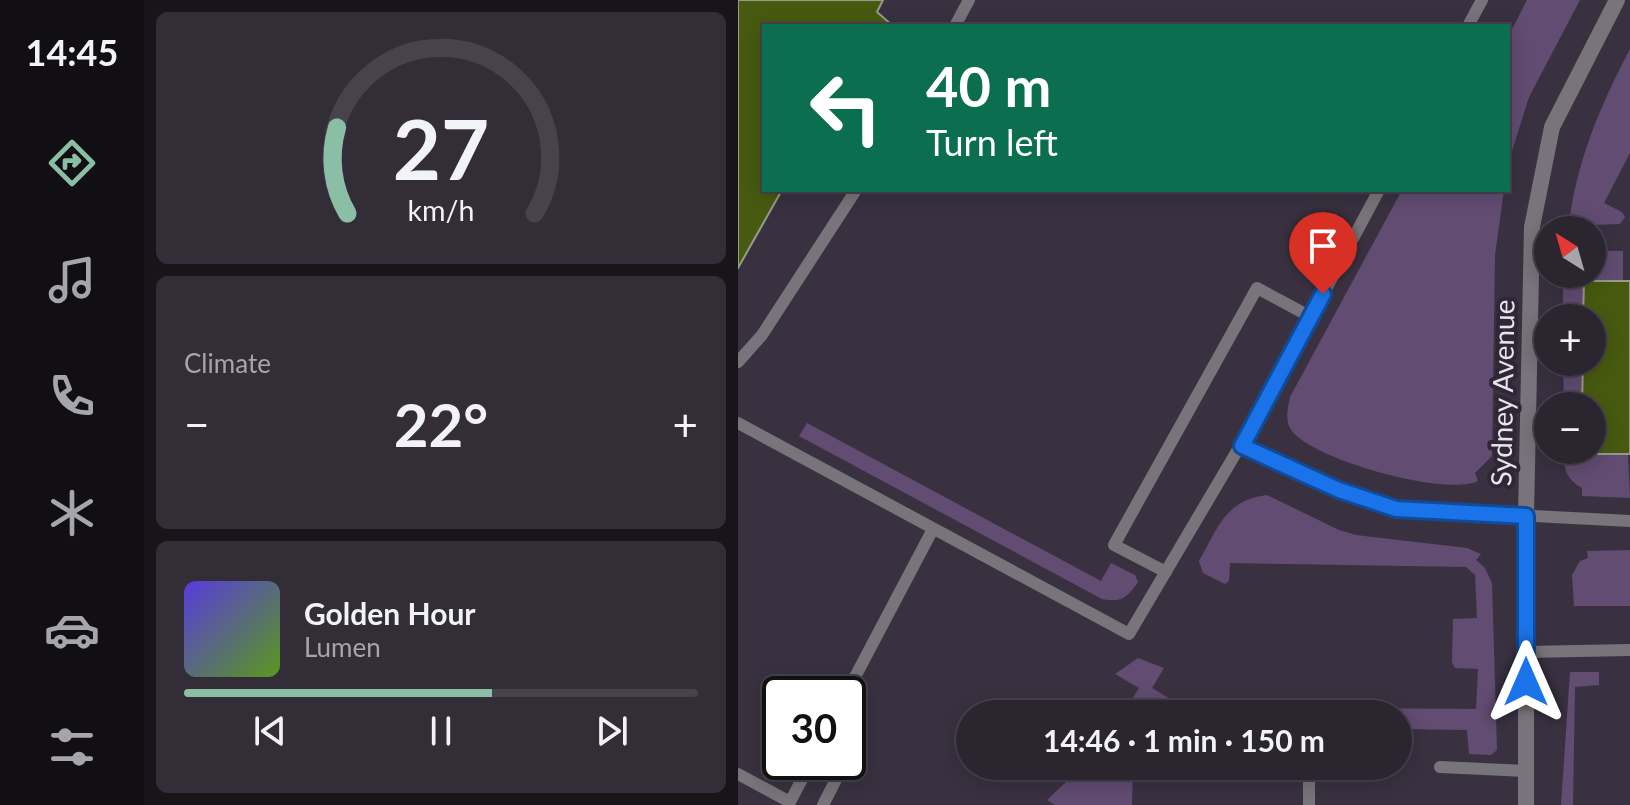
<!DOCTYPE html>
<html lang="en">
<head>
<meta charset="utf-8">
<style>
  :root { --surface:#2b2530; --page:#332d38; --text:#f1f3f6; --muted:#a6a5ab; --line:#47424c; --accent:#8abfa5 }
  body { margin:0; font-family:Lato,sans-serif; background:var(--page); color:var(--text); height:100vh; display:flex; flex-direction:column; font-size:30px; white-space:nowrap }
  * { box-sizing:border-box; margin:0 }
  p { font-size:26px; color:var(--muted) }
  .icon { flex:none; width:44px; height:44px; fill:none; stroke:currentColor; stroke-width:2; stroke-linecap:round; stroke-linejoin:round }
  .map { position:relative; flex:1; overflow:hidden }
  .panel { display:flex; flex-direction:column; gap:12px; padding:12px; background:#18141a; width:594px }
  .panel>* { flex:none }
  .guide { position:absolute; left:24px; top:24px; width:748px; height:168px; border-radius:0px; box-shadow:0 4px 20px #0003,0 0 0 2px var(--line); background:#0b6e4f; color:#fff; overflow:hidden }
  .needle { width:52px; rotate:323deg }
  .buttons { position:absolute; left:796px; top:216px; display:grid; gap:16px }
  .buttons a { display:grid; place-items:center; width:72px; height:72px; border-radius:50%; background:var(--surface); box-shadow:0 4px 20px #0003,0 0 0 2px var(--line); font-size:40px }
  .speed { position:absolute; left:24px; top:676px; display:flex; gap:16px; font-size:40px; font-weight:700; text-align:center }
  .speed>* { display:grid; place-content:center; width:104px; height:104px; border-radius:50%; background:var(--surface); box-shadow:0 4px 20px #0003,0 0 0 2px var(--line); line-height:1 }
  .speed .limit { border:4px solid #111; border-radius:12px; background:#fff; color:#111 }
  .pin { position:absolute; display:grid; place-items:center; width:68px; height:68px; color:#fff; margin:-82px -34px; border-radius:50% 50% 50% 0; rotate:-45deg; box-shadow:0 0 8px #0007 }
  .pin .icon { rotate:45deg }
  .me { position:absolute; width:88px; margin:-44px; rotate:0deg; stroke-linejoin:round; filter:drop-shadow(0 0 6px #0008) }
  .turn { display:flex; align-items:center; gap:28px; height:168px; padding:0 32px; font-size:36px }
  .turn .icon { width:104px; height:104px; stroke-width:2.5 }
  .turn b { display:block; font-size:56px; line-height:68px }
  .big { font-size:60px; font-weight:700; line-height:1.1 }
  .panel .tile { flex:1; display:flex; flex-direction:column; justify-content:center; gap:12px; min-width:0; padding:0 28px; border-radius:12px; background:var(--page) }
  .panel .dial { align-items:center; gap:0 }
  .dial svg { height:208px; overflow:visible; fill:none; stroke:var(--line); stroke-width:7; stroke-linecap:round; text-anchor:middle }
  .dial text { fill:var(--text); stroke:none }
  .song { display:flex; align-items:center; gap:24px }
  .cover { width:96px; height:96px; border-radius:12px; background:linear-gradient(135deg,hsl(250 70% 55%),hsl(90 70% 35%)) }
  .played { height:8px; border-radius:4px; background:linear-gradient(90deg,var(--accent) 60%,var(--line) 60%) }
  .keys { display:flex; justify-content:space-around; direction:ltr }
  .heat { display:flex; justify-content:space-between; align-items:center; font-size:44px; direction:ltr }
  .trip { position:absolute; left:218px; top:700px; width:456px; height:80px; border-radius:40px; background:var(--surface); box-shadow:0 4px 20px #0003,0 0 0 2px var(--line); font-weight:700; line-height:80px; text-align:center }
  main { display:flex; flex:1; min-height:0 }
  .tab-bar { display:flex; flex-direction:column; width:144px; justify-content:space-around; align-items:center; background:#110f13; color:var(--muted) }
  .tab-bar .icon { width:56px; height:56px }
  .tab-bar .current { color:var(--accent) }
  .tab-bar b { font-size:36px; color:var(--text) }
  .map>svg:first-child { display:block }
  .green { fill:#624c72 }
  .building { fill:#475a10; stroke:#959c89; stroke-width:2 }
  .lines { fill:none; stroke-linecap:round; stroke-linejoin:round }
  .lane { stroke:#78747b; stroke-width:12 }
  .street { stroke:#78747b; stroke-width:16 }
  .route-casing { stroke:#114b97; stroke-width:20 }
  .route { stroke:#1a73e8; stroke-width:14 }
  .labels { text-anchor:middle; stroke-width:8; stroke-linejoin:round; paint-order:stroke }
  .street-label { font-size:28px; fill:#e8e3ec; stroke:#2f2735 }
</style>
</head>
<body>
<main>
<nav class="tab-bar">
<b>14:45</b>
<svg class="icon current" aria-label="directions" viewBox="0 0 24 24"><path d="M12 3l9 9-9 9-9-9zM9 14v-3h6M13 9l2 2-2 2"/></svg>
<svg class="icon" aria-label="music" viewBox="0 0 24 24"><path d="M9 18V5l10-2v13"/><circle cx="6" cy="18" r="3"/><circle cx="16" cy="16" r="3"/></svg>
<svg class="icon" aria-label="phone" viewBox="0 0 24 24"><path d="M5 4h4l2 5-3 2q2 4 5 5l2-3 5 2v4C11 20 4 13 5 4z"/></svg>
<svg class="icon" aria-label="climate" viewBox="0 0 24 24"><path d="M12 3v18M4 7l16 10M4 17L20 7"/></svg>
<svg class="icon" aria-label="car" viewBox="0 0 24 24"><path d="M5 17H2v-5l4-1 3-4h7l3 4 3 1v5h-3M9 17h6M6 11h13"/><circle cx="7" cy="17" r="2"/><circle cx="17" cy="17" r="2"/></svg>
<svg class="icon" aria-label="filters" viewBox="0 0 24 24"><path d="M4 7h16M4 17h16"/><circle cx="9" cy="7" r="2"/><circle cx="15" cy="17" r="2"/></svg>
</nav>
<section class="panel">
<div class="tile dial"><svg viewBox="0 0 100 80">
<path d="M14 69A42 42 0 1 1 86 69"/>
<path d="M14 69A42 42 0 0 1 10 36" stroke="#8abfa5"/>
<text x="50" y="56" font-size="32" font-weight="700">27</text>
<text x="50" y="72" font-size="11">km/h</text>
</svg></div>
<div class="tile"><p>Climate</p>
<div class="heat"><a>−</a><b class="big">22°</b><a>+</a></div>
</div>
<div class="tile">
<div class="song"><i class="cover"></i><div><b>Golden Hour</b><p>Lumen</p></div></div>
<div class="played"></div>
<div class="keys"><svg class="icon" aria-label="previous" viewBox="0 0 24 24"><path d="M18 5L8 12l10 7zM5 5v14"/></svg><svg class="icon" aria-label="pause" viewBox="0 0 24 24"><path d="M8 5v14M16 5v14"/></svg><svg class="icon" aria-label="next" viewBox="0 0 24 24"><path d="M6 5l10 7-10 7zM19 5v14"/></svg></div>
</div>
</section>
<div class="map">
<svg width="892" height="805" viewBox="0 0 892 805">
  <rect width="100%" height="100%" fill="#393140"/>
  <g class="green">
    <polygon points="789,0 842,0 791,97 770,164 770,37"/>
    <path d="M892,49V153L866,203L884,212L887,217L882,224L854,225V230H830C838,163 861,108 892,49Z"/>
    <path d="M664,190H766L757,255L754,456L737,473L740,481C709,497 569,459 552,428C547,419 550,407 552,397Z"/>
    <polygon points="854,251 885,251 885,281 846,281 845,318 825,318 825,274 854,274"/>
    <polygon points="825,362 845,362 844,406 826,406"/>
    <path d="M69,423L363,581L373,563L397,575L400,582C389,598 383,603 364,599L61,436Z"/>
    <path d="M826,450H844L845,454H890L892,498L844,496V488C827,478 826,469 826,450Z"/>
    <path d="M529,495L601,530L618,535L729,548L743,554L738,560L747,568L754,583L759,750L753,755L731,754L729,730L660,729V714H385L401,688L377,674L400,658L426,668L414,688L446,707L738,709L740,669L717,668L714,662L715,619L739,618L737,575L728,567L492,563L491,581L487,584L465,573L461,561C480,528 487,500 529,495Z"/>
    <polygon points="892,550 892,606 836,606 834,575 842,561 850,558 849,551"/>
    <polygon points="832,672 861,672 861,685 837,687 835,805 823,805"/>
    <polygon points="345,766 395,766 394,805 317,805 309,800"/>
  </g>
  <g class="building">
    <polygon points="0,0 145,0 139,12 155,26 26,26 26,190 44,190 0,268"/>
    <polygon points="846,281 892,281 892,454 854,454 854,406 844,406 845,362 854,362 854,318 845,318"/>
  </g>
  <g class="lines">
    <g class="lane">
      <polyline points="217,26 231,0"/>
      <polyline points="730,26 744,0"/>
      <polyline points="0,362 24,335 118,190"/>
      <polyline points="0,423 391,634 502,446 601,490 658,509 892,521"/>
      <polyline points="504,446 641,190"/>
      <polyline points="428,572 376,545 519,288 573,317"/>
      <polyline points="788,652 892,650"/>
      <polyline points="108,694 195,529"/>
      <polyline points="702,767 788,771"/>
      <polyline points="0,774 52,802 73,762"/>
      <polyline points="85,805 107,762"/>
      <polyline points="571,805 571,766"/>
    </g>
    <polyline class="street" points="788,805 788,516 794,227 814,127 879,0"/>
  </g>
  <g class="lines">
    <g class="route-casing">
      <polyline id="route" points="585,294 504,446 601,490 658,509 788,516 788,682"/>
    </g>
    <use href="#route" class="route"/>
  </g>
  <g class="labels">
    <g class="street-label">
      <text transform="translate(765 393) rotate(-89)" y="10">Sydney Avenue</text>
    </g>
  </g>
</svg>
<div class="buttons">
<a><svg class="needle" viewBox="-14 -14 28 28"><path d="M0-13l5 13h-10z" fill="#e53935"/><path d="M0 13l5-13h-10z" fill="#a6a5ab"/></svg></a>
<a>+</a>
<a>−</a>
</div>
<div class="speed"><div class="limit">30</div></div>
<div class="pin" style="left:585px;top:294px;background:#d93025"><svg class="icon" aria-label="arrive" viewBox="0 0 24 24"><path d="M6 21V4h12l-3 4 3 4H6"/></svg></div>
<svg class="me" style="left:788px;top:682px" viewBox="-20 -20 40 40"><path d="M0-17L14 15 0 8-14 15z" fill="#1a73e8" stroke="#fff" stroke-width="4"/></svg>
<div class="trip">14:46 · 1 min · 150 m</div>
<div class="guide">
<div class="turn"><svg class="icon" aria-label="left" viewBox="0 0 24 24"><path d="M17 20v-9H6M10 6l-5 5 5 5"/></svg><div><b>40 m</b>Turn left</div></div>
</div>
</div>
</main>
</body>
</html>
